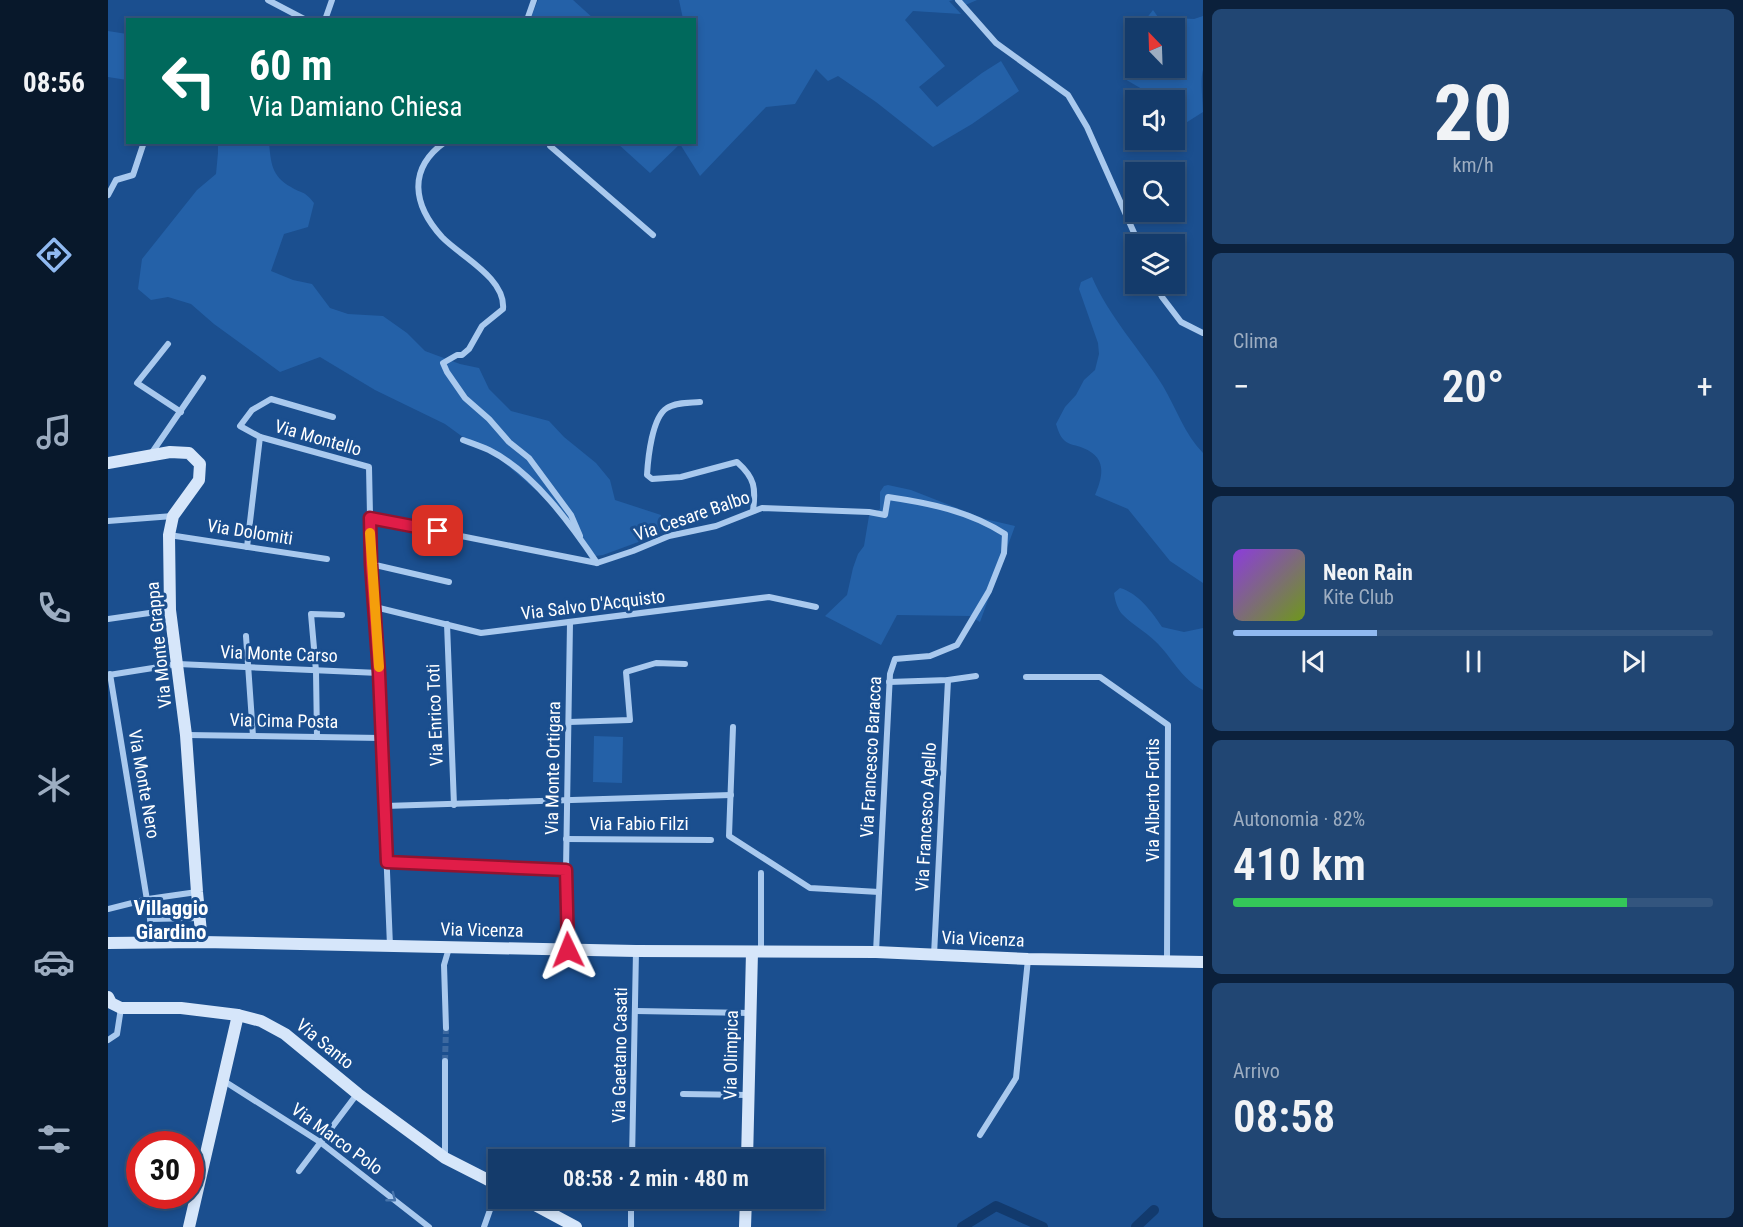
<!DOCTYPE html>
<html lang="it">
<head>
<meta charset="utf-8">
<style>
  :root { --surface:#143b6b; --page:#214673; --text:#f1f3f6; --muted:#9dadc1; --line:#33557e; --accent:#90b9f0 }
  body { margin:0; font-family:"Roboto Condensed",sans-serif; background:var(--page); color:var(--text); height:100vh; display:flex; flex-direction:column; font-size:22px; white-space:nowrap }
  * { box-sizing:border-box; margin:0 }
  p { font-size:20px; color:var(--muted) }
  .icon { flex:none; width:33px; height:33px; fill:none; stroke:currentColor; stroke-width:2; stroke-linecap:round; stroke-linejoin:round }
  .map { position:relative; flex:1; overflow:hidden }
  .panel { display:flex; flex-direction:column; gap:9px; padding:9px; background:#0b203b; width:540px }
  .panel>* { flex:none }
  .guide { position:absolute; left:18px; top:18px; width:570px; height:126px; border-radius:0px; box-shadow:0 3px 9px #0003,0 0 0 2px var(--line); background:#00695c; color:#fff; overflow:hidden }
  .needle { width:39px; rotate:337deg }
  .buttons { position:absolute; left:1017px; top:18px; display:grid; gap:12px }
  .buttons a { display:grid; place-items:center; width:60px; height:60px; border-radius:0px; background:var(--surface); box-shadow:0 3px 9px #0003,0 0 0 2px var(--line); font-size:30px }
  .speed { position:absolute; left:18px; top:1131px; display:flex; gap:12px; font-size:30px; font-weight:700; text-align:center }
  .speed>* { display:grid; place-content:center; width:78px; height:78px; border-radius:50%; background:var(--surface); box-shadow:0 3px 9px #0003,0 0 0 2px var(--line); line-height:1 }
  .speed .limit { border:9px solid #d22; background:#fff; color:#111 }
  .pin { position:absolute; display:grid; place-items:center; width:51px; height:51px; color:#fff; margin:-26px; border-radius:12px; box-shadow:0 3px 9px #0006 }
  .me { position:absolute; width:66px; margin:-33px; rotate:358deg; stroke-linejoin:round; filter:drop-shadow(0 0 4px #0008) }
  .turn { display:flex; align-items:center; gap:21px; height:126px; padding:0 24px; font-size:27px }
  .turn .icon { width:78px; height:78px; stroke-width:2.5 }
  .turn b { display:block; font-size:42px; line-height:51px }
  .big { font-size:45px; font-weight:600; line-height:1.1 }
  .panel .tile { flex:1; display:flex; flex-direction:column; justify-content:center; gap:9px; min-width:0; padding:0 21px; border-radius:9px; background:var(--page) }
  .panel .dial { align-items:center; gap:0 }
  .dial b { font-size:78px; line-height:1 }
  .song { display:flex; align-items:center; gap:18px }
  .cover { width:72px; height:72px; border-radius:9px; background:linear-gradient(135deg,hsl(270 70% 55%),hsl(80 70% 35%)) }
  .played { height:6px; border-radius:3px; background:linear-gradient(90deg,var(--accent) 30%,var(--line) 30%) }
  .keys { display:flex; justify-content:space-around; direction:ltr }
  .heat { display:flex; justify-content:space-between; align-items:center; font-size:33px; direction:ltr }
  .charge { height:9px; border-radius:4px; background:linear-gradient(90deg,#34c759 82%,var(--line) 0) }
  .trip { position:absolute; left:380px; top:1149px; width:336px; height:60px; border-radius:0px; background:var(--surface); box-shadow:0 3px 9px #0003,0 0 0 2px var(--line); font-weight:600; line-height:60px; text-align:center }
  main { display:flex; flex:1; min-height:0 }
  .dock { display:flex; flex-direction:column; width:108px; justify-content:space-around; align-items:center; background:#08182b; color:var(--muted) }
  .dock .icon { width:42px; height:42px }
  .dock .on { color:var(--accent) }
  .dock b { font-size:27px; color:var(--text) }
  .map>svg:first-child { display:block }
  .green { fill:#2461a8 }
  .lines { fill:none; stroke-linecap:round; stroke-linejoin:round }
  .canal { stroke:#123a6d; stroke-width:10 }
  .street-tunnel { stroke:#3d69a0; stroke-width:6; stroke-dasharray:6 3; stroke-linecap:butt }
  .street { stroke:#a9c9ee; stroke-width:6 }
  .secondary { stroke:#d6e6fa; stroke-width:12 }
  .oneway { stroke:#4674ac }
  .route-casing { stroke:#92132f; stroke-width:15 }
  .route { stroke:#e11d48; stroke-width:10 }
  .slow { stroke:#f59e0b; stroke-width:10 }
  .labels { text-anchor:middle; stroke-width:6; stroke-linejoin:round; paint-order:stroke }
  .street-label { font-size:18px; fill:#fff; stroke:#1b4f8f }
  .quarter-label { font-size:21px; font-weight:bold; fill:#fff; stroke:#1b4f8f }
</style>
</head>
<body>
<main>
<nav class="dock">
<b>08:56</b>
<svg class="icon on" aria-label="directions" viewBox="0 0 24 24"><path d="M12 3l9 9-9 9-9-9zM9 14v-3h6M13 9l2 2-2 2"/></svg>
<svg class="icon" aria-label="music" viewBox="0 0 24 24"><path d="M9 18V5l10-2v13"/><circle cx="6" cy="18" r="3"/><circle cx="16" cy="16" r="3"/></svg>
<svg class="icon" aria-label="phone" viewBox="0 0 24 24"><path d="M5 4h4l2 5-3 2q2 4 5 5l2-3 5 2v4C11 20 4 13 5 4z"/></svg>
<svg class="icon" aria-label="climate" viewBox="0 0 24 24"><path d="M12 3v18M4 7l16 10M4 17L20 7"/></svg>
<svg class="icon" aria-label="car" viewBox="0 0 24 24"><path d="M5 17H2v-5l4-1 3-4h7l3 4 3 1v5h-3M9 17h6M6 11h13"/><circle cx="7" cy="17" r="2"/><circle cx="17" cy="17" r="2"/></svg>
<svg class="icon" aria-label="filters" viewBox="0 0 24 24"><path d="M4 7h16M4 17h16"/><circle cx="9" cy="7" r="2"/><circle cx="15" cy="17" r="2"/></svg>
</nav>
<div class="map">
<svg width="1095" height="1227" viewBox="0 0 1095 1227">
  <rect width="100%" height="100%" fill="#1b4f8f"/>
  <g class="green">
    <polygon points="430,0 465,0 486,19 422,20"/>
    <polygon points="571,0 869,0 853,7 846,0 841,1 853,14 805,11 797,20 837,66 811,87 829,107 874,73 893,61 911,91 864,124 825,147 768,102 730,76 720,81 708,69 687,104 658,107 592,176 572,144 542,173 509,143 586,142 586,20 575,19"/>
    <path d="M1045,10L1050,17L1086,19L1095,16V70C1092,79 1095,101 1095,112L1076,124L1067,111L1066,100H1053L1015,78L1027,34L1028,68H1066V28H1031Z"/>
    <polygon points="0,31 19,34 19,80 0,77"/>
    <path d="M110,143H161C163,162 163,176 183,187C194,194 196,190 206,203L200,227L176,234L163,271L185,280L204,284L222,308L240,314L275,316L299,333L317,351L352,364L371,368L381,389L403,411L441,421L456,437L488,463L502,480L507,500L553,515L552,534L495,555L487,556L437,498L393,460L359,440L337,424L267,390L212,357L172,372L106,324L83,304L60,297L43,300L30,289L34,259L89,190L108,174L110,153Z"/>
    <path d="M984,277C1001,317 1032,349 1055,386C1068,408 1077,435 1095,453V583L1062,561L1020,509L987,495C996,474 998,457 975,448C969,445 961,445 957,441C952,437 950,430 948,424L957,407L968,395L976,380L987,370L991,354L990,343L971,289L973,282Z"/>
    <polygon points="780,485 803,490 877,519 907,526 872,622 862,616 789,615 773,645 717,616 739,595 745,568 750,554 756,546 761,516 772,509 772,492 776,486"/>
    <path d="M1012,588C1030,593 1044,612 1054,627L1076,632L1095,628V690C1073,679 1064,657 1047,641C1037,631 1023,624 1014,614C1009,608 1007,600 1006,593Z"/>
    <polygon points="486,736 515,737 514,783 485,782"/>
  </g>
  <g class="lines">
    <g class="canal">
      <polyline points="854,1227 888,1206 935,1227"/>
      <polyline points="1028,1227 1046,1210"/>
    </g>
    <polyline class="street-tunnel" points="337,1061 338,1028"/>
    <g class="street">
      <polyline points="160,0 198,20"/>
      <polyline points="850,0 888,43 960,95 979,127 1031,244"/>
      <polyline points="217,20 224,0"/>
      <polyline points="419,20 426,0"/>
      <path d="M337,142C299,169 305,205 334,237C352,256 398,278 395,309L374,326L361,349L354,355H349L335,363L339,372L357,398L381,419L401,442L421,458L463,515L472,536"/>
      <polyline points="442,142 442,146 545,235"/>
      <polyline points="0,195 8,180 25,175 36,142"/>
      <polyline points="1048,284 1054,297 1073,322 1095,333"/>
      <polyline points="60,344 29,383 73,412"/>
      <path d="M592,402C582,403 568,402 559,408C544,417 540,458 539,475L544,479L573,477L629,462C647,478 648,488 645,511"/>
      <polyline points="152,437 132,426 144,410 163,399 225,417"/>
      <path d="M355,440C363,443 372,446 381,450C425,472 462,523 489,563"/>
      <polyline points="43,454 95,378"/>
      <path d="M262,518L489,563L525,551L561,536L608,526L654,508L761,512L777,515L780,497C821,503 861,511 897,534L896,553L881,591L849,645L822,656L787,659L782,674L768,952"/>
      <polyline points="0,521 65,516"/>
      <polyline points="61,535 219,559"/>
      <polyline points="139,547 152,437 261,467 263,564 271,673 282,946"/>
      <polyline points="263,564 341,582"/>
      <polyline points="267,607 373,633 661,597 708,607"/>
      <polyline points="0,619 62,610"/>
      <polyline points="339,624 346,805"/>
      <polyline points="138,636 145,736"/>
      <polyline points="2,674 46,943"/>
      <polyline points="1,675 70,664 271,673"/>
      <polyline points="918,677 992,677 1060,725 1059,961"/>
      <polyline points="781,682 840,680 868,676"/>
      <polyline points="461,722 522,720 518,672 548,663 577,664"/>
      <polyline points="625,727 621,836 702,888 771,892"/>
      <polyline points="79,735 273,738"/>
      <polyline points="209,737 208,671 203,614 234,615"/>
      <polyline points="277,806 623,795"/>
      <polyline points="458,839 603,840"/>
      <polyline points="279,862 458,870"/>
      <polyline points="653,873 653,952"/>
      <polyline points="0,909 40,899 89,892"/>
      <polyline points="42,919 91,918"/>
      <polyline points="460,950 458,870 462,623"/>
      <polyline points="826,955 840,680"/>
      <polyline points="528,1011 642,1013"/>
      <polyline points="338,1028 336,965 341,948"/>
      <polyline points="0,1040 9,1034 13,1008"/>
      <polyline points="116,1081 212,1142 321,1227"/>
      <polyline points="575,1094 640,1095"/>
      <polyline points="872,1135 908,1078 920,959"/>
      <polyline points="337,1156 337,1061"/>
      <polyline points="524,1160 528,951"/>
      <polyline points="191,1171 249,1094"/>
      <polyline points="376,1227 390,1187"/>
      <polyline points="523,1227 523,1198"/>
    </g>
    <g class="secondary">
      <polyline points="0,463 62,452 81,453 92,464 91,480 65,516 61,535 62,610 78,735 89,892 94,942"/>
      <polyline points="0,943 94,942 528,951 768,952 920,959 1095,962"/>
      <polyline points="0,997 3,1003 13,1008 73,1008 130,1015 153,1021 177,1034 250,1094 337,1158 390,1185"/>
      <polyline points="639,1160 644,952"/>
      <polyline points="414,1198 468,1227"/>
      <polyline points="81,1227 130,1015"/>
      <polyline points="637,1227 638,1198"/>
    </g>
  </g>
  <defs><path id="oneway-chevron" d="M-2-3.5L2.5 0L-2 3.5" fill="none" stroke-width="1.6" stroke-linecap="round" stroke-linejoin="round" transform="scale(1.5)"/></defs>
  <use class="oneway" href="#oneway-chevron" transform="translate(284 1198) rotate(38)"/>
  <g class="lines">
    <g class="route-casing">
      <polyline id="route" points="330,531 262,518 263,564 271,673 279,862 458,870 460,950"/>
    </g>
    <use href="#route" class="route"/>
    <polyline class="slow" points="262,533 271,667"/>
  </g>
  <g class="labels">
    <g class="street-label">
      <text transform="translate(210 438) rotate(16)" y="6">Via Montello</text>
      <text transform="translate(584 516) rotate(-19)" y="6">Via Cesare Balbo</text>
      <text transform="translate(142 532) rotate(9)" y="6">Via Dolomiti</text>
      <text transform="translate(485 605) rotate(-7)" y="6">Via Salvo D'Acquisto</text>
      <text transform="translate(51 645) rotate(-96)" y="6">Via Monte Grappa</text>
      <text transform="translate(171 654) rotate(2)" y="6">Via Monte Carso</text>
      <text transform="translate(327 715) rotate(-92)" y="6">Via Enrico Toti</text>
      <text transform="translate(176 721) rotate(1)" y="6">Via Cima Posta</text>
      <text transform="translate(763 757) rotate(-87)" y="6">Via Francesco Baracca</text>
      <text transform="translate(445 768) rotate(-89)" y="6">Via Monte Ortigara</text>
      <text transform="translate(36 784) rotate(80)" y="6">Via Monte Nero</text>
      <text transform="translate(1045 800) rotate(-90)" y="6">Via Alberto Fortis</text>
      <text transform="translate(818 817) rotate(-87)" y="6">Via Francesco Agello</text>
      <text x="531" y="830">Via Fabio Filzi</text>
      <text transform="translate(374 930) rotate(1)" y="6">Via Vicenza</text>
      <text transform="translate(875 939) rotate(2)" y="6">Via Vicenza</text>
      <text transform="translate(217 1044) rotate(39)" y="6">Via Santo</text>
      <text transform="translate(512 1055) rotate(-89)" y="6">Via Gaetano Casati</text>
      <text transform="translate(623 1055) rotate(-89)" y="6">Via Olimpica</text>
      <text transform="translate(229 1139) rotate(36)" y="6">Via Marco Polo</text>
    </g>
    <g class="quarter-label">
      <text x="63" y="915">Villaggio<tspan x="63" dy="24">Giardino</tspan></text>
    </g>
  </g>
</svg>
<div class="buttons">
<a><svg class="needle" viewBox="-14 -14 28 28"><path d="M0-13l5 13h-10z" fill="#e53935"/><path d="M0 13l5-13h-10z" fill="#9dadc1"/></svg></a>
<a><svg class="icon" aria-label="sound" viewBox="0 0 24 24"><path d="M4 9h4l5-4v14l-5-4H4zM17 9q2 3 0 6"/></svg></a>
<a><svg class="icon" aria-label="search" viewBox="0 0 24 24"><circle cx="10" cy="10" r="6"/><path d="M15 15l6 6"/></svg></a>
<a><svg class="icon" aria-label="layers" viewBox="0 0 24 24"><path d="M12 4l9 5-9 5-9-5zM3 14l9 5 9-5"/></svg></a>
</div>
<div class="speed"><div class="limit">30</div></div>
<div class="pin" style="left:330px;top:531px;background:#d93025"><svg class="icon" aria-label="arrive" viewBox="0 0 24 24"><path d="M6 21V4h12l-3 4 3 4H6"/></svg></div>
<svg class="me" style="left:460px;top:950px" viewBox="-20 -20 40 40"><path d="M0-17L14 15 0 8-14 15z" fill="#e11d48" stroke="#fff" stroke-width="4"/></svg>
<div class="trip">08:58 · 2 min · 480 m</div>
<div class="guide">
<div class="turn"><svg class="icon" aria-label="left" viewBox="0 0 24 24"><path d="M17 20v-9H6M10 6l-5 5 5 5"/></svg><div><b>60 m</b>Via Damiano Chiesa</div></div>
</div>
</div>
<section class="panel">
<div class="tile dial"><b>20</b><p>km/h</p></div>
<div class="tile"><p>Clima</p>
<div class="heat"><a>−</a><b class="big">20°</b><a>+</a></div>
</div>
<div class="tile">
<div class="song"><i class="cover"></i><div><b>Neon Rain</b><p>Kite Club</p></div></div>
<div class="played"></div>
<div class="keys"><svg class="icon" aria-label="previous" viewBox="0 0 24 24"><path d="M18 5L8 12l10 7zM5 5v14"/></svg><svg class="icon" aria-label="pause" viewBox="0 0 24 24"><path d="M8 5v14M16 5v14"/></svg><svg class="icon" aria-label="next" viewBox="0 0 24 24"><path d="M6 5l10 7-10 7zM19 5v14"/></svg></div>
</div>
<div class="tile"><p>Autonomia · 82%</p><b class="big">410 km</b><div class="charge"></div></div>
<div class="tile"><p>Arrivo</p><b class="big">08:58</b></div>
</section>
</main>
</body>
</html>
